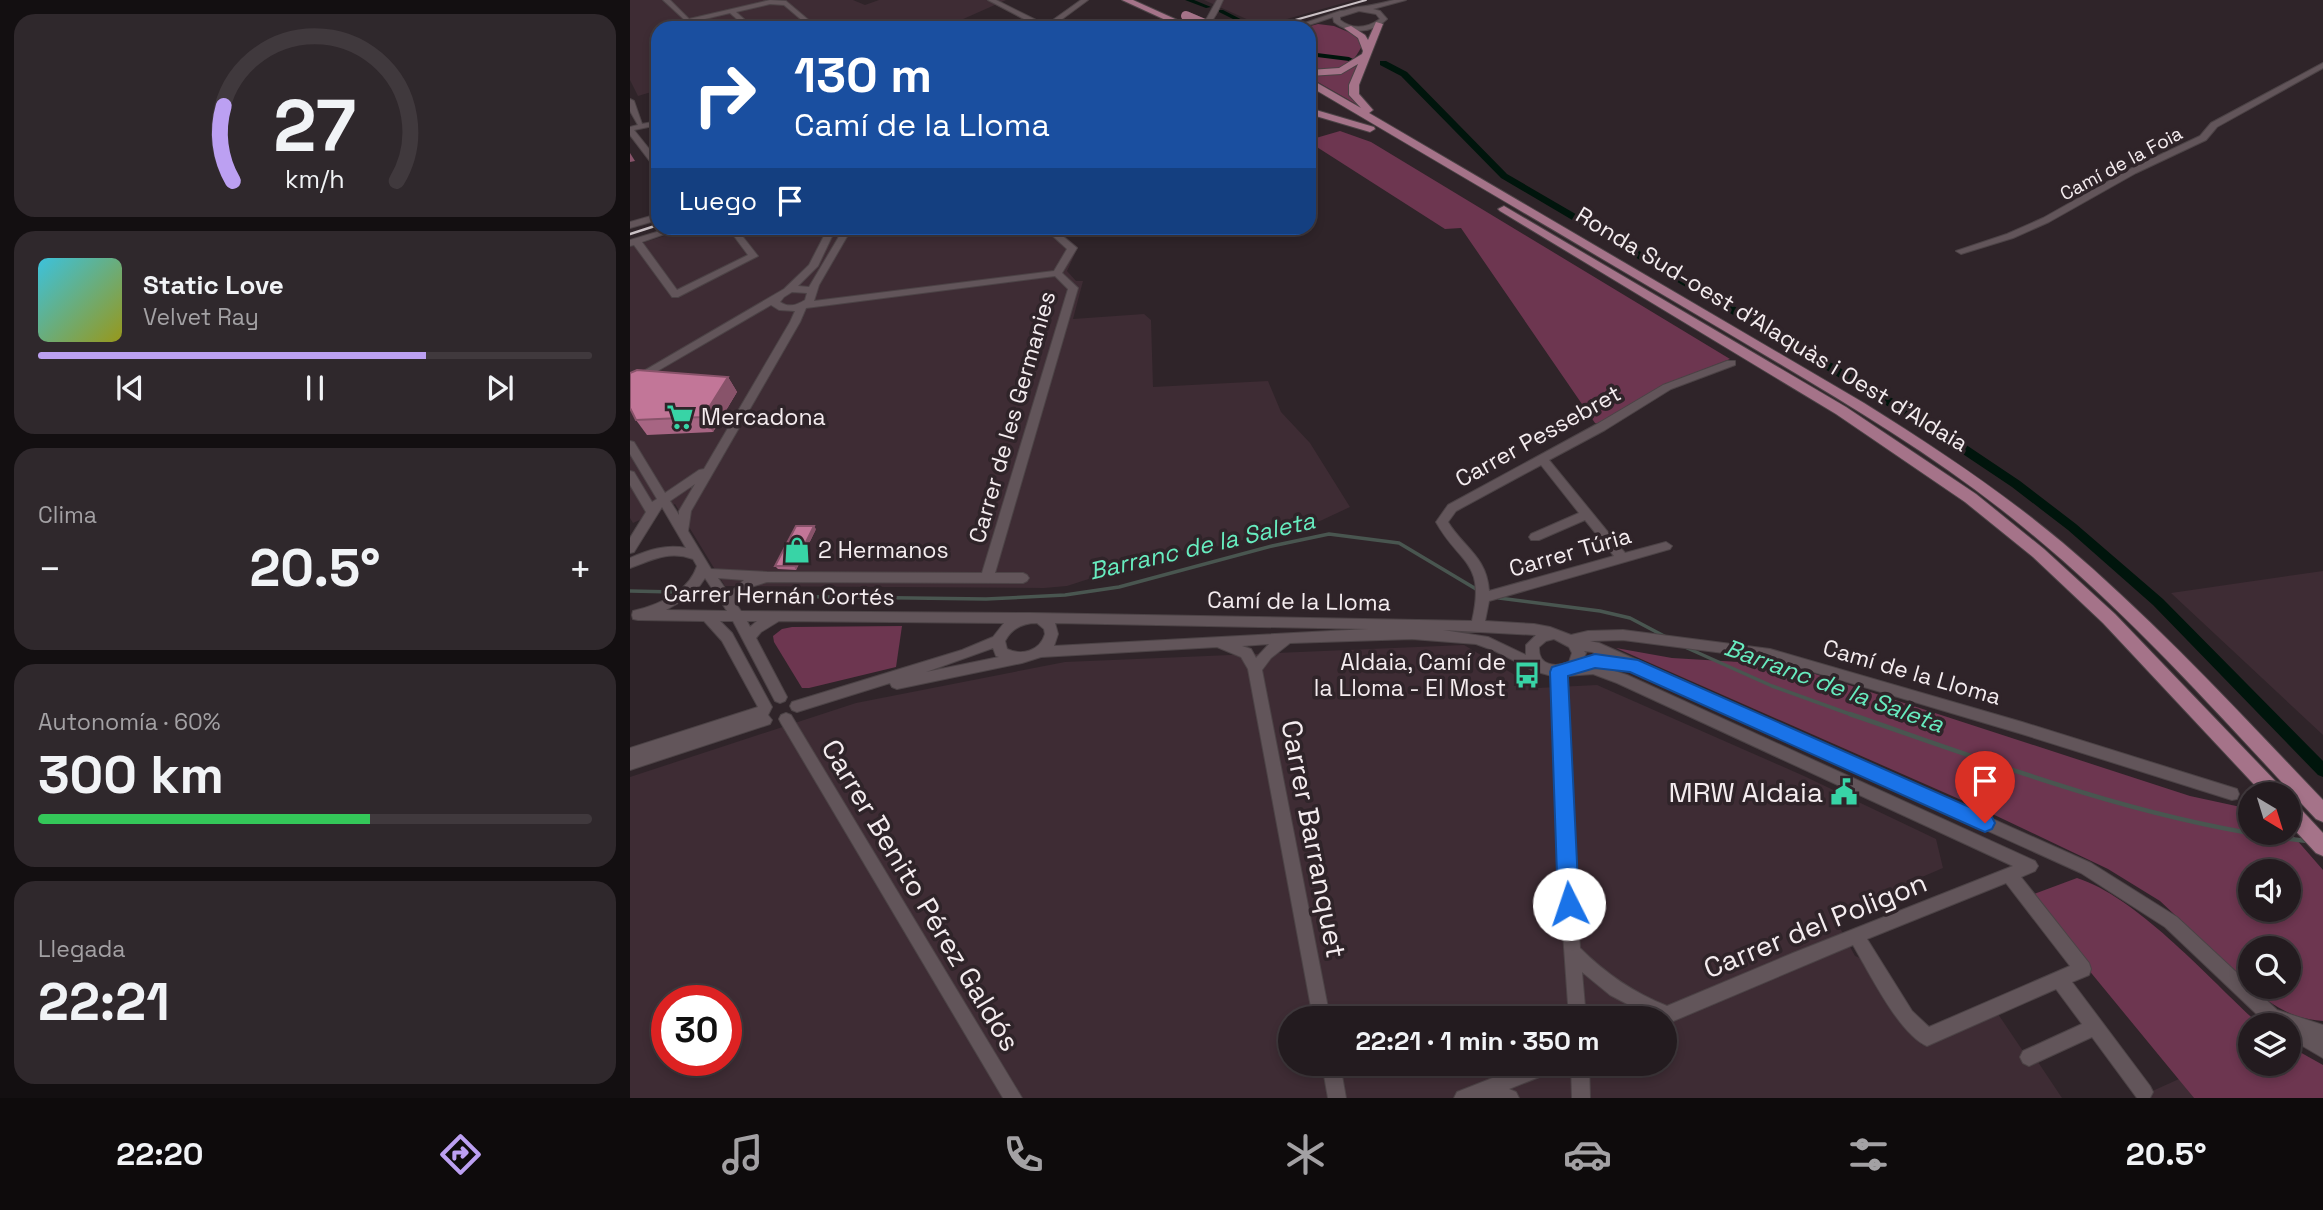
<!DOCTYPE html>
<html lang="es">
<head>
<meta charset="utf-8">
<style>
  :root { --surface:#231b1f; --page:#2f282c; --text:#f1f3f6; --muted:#a3a1a4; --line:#40393d; --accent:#bca0f2 }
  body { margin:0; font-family:"Space Grotesk",sans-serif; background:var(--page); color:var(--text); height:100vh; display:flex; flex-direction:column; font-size:26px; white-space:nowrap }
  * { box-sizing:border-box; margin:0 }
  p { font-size:23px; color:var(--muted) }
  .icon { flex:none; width:38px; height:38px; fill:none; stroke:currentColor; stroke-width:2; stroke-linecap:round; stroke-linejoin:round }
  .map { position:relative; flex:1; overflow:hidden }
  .drawer { display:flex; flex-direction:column; gap:14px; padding:14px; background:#130f11; width:630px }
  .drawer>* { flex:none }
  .hud { position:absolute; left:21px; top:21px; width:665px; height:214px; border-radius:21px; box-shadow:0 4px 10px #0003,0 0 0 2px var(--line); background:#1a4fa0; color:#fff; overflow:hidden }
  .needle { width:46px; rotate:142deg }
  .fabs { position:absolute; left:1608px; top:782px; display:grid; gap:14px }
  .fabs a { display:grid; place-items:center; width:63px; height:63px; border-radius:50%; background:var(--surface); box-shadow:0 4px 10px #0003,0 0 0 2px var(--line); font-size:35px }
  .speed { position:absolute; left:21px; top:985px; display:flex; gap:14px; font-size:35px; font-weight:700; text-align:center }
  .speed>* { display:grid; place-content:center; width:91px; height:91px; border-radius:50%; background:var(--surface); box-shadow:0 4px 10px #0003,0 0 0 2px var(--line); line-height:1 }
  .speed .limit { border:10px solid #d22; background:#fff; color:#111 }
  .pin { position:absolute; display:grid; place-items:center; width:60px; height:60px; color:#fff; margin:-72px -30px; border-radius:50% 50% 50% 0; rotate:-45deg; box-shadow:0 0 7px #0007 }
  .pin .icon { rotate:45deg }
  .me { position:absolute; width:77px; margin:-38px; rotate:356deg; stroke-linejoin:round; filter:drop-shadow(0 0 5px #0008) }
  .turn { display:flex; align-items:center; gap:24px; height:147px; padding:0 28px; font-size:32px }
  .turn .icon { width:91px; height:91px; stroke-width:2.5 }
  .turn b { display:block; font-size:49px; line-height:60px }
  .then { display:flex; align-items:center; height:66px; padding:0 28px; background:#0003; gap:14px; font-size:26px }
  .big { font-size:52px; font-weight:600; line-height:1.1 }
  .drawer .card { flex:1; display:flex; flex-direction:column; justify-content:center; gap:10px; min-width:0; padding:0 24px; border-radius:21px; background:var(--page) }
  .drawer .dial { align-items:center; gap:0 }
  .dial svg { height:182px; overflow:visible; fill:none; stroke:var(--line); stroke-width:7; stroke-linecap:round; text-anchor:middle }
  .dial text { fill:var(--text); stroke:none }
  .song { display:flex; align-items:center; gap:21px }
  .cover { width:84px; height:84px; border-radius:10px; background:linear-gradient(135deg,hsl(190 70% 55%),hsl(60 70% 35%)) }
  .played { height:7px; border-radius:4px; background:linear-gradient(90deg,var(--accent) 70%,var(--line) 70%) }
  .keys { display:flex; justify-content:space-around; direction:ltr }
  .heat { display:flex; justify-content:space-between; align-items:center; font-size:38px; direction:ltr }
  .charge { height:10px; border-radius:5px; background:linear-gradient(90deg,#34c759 60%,var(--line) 0) }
  .trip { position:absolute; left:648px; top:1006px; width:399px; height:70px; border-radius:35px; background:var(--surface); box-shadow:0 4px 10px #0003,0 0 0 2px var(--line); font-weight:600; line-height:70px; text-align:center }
  .tab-bar { display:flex; height:112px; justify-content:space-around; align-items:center; background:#0e0b0c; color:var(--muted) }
  .tab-bar .icon { width:49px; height:49px }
  .tab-bar .on { color:var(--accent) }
  .tab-bar b { font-size:32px; color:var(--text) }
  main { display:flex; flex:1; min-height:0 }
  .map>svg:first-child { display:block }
  .built { fill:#3e2c34; fill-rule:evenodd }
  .green { fill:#6d3650; fill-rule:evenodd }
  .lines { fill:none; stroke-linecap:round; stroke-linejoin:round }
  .stream-far1 { stroke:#495650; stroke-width:3.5 }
  .stream { stroke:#495650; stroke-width:4.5 }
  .canal { fill:#00150c; fill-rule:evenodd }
  .minor-casing { stroke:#4c4346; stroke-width:2 }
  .major-casing { stroke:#4c4346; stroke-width:2 }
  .minor { fill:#62555a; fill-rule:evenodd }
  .major { fill:#a57389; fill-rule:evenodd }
  .rail-far1 { stroke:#cac1c5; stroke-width:2 }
  .rail { stroke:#cac1c5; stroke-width:2.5 }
  .major-bridge-casing { stroke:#4c4346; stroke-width:10; stroke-linecap:butt }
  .major-bridge { stroke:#a57389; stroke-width:10 }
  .wall { fill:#a76583 }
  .shaded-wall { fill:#88536a }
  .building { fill:#c27698; stroke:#88536a; stroke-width:2 }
  .route { fill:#1a73e8; stroke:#114b97; stroke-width:2 }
  .labels { text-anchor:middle; stroke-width:7; stroke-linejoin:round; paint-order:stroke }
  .far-street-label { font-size:19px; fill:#f4ecef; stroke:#2f2429 }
  .street-label { font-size:23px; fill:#f4ecef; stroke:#2f2429 }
  .poi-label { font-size:23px; fill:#f4ecef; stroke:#2f2429; text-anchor:start }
  .water-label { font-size:24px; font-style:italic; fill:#67ecbf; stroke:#2f2429 }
  .near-poi-label { font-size:28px; fill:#f4ecef; stroke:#2f2429; text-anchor:end }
  .near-street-label { font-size:28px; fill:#f4ecef; stroke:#2f2429 }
</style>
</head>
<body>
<main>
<section class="drawer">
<div class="card dial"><svg viewBox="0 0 100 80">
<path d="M14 69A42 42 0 1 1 86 69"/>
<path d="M14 69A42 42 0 0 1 10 36" stroke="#bca0f2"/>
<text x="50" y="56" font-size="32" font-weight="700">27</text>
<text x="50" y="72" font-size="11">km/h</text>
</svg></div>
<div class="card">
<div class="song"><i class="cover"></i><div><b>Static Love</b><p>Velvet Ray</p></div></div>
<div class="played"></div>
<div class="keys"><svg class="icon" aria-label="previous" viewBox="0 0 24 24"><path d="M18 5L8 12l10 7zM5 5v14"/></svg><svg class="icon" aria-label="pause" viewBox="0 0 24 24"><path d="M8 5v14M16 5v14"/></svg><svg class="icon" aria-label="next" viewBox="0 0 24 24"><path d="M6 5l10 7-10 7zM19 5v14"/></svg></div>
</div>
<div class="card"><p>Clima</p>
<div class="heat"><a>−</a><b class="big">20.5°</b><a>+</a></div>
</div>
<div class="card"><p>Autonomía · 60%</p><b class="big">300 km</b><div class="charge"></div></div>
<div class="card"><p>Llegada</p><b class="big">22:21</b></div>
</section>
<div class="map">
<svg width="1693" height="1098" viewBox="0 0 1693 1098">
  <rect width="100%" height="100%" fill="#2f2429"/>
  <g class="built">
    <polygon points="0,0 223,0 235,5 249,0 376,0 313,28 114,28 109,24 111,28 28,28 28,90 8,96 0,80"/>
    <polygon points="574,0 724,0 632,26"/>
    <polygon points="59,228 425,228 448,247 437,271 446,281 453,281 443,319 514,314 521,320 523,387 638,381 651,412 680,443 720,507 690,521 572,550 545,551 437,586 414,588 95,586 45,504 3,523 0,518 0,247"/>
    <polygon points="1693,571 1693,735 1541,593"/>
    <path d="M834,645L907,688L967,685L1174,776L1306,839L1313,868L1203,915L1225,956L1235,960L1276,1030L1281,1028L1292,1045L1368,1014L1399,1060L1406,1059L1432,1098H0V777L226,703L435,662ZM37,1001H96V1060H37ZM660,1018H1034V1064H660Z"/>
    <polygon points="1549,1079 1564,1098 1507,1098"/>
  </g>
  <g class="green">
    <path d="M688,24L704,26L728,36L732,46C717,74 708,68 679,71V28H673Z"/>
    <polygon points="727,66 721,96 726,104 679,77 679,75 703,75"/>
    <polygon points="710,131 741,142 1100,359 1033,385 974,423 965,423 831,228 815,229 679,142 679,140"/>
    <polygon points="272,626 266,667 179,688 172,688 144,642 143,636 152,629 162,627"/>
    <path d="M986,648L1042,658L1143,664L1182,673L1560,796L1620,809V833H1659V831L1693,870V1021C1664,1019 1643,1007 1622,987H1659V948H1620V985L1530,901L1478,869L1354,810ZM1620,872H1659V910H1620Z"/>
    <path d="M1447,878C1509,898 1581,981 1630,1025L1620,1026V1064H1659V1046L1693,1065V1098H1564L1402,901L1404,894Z"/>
  </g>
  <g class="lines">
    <g class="stream-far1">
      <polyline points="0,591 45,592"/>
      <polyline points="125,596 356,599 435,595 489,587 642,546 699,534 769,543 846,589"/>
      <polyline points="869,598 970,611 1000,618 1036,637"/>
      <polyline points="1055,647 1142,686 1225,716"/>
    </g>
    <path class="stream" d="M1220,714C1365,764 1524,825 1677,841"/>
    <g class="canal">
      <polygon points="555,0 564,0 581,7 576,8"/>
      <polygon points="589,10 593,10 624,26 619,27 589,12"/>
      <polygon points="679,52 719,57 723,59 719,61 679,56"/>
      <polygon points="750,61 756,61 777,72 877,174 1296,418 1390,481 1446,524 1533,599 1693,761 1693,777 1688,775 1523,605 1438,530 1382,487 1288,424 871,178 771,76 750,65"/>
    </g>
    <g class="minor-casing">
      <g id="minor">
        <polygon points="33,0 40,0 59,19 140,0 156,1 188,28 181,28 154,5 140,4 106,12 124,28 117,28 100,13 58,23"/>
        <polygon points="358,0 366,0 416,25 451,0 458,0 420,28 411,28"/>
        <path d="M587,0H593C587,13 582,28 566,28L577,18Z"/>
        <path d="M764,0H776L743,9L750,11L757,19C743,33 720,35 704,22L703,17L670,28H660L710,11C716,11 721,8 728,7C740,6 752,3 764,0ZM729,11L746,14L750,19C737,28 723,30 710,20V17Z"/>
        <polygon points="1693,63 1693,68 1587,127 1576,140 1506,173 1419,222 1383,238 1331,254 1326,251 1377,234 1413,218 1500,169 1570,136 1581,123"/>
        <polygon points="0,99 4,101 12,124 28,121 28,125 4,130 28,160 28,169 25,168 0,135 0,127 8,125 0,111"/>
        <polygon points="28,214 28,220 0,228 0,222"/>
        <polygon points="40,228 52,228 12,242 47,290 118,255 98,228 106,228 128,256 48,297 42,297 4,245 0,246 0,240"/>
        <path d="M198,228H206L188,266L168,286L179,287L214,228H222L189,285L184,301L424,271L437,249L414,228H423L447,248L432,273L448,288L365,573H393L397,575L399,578L397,581L393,583L137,582L121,587L106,604L111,611L401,613L842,621C856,561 830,565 806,522L818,505L967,424L1033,385L1097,361H1105V365L1041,389L975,430L919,460L995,553L1036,542L1042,546L1040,549L859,601L855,621L904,624L920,627L941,635L958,631L993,630L1140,649L1392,722L1607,789L1609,794L1607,799L1602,800L1392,734L1140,659L993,640L960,641L969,643L1461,863L1547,917L1647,1010L1693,1025V1058L1659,1038V1026H1640L1635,1022L1535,927L1451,873L962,652L954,651L956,653L951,664H963L997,675L1405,861L1408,866L1405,871L1391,877L1459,963L1461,969L1459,975L1442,982L1520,1086L1523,1092L1520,1098H1507L1462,1037L1399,1066L1393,1063L1390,1057L1393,1051L1452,1024L1426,989L1297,1046C1269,1034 1239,972 1223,945L1034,1025V1018H1022V1017L980,995L952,972L956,1018H939L926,834L922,676L904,671L865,651L846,644L782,639L660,643L641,658L632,670L700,1018H683L618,669L611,657L587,647L411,657L392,663L267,689L262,687L260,683L167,712L162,710L160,706L162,702L332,650L363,637L374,623L149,621L131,632L126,638L157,697L155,701L150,703L145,701L103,621H90L102,633L142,707L138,715L142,720L140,724L0,770V748L128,707L92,641L74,621L8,620L3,619L2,615L3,611C28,605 58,593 67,566L63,559C39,550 22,560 0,568V558C18,550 36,544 56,548L32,507L4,552L0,553V538L16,512L0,485V471L4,472L22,502L27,499L0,454V441L4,442L35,493L69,470L74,469L160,322L165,311L149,310L141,305L0,387V379L154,289L179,265ZM425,276L438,289L352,573L137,572L81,569L58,531L61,511L170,322L176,308ZM162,292L177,293L175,300C167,305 159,308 150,302L154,297ZM911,465L949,513L901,534L899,537L901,540H909L955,520L984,556L859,591C857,557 834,548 818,522L826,511ZM65,484L49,511V515L40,501ZM75,578L97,611L36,610L64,594ZM88,578L114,580L99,594ZM117,621H127L120,627ZM407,623L414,629L415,634C410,651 392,656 377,649L375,641C382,628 393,623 407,623ZM425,623L738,629L424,646L428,634ZM813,630L906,635L896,645V655L858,637ZM924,639L939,647L942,653L939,662C924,668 908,665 909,647L916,641ZM639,644L626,658L621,649L612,646ZM363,648L366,656L369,657L296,672ZM963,674L987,683L1383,866L1163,953L1037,1006C1004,993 976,974 950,948L942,834L936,676ZM1376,883L1440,966L1299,1027L1282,1011L1237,939Z"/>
        <polygon points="156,713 161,715 392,1098 373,1098 151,723 149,719 151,715"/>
        <polygon points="692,1064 710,1064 716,1098 698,1098"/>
        <polygon points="898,1064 930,1064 927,1070 879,1089 886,1092 889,1098 824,1098 827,1092"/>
        <polygon points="941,1064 959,1064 960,1098 942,1098"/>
      </g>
    </g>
    <g class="major-casing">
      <g id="major">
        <polygon points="492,0 503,0 565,28 553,28"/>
        <path d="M746,22L753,24L729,85V94L743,110L739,113L1234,403C1303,446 1371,491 1433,543C1526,622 1609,712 1693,800V822L1686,819C1589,715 1494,607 1382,518C1292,446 1190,388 1091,329C954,248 816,167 679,86V79L682,80L731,108L719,95V85L728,64L711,74L679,76V70L709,68L732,54L733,51L728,38L714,28L721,26L735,35L738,40Z"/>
        <polygon points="679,108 744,127 745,129 740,132 679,114"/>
        <polygon points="874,206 1216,407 1346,494 1414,549 1485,614 1652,788 1654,794 1633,794 1473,623 1403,557 1335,502 1206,414 870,211 868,209"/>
        <polygon points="1659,801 1666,804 1693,833 1693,856 1686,853 1659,824"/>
      </g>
    </g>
    <use href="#minor" class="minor"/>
    <use href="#major" class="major"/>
    <polyline class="rail-far1" points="637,28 736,0"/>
    <polyline class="rail" points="0,234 28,225"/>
    <g class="major-bridge-casing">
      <polyline id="major-bridge" points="556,16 584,28"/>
    </g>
    <use href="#major-bridge" class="major-bridge"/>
  </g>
  <g class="wall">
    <polygon points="98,377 107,392 83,432 17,435 6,420"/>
    <polygon points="186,529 166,570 148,569 145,566"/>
  </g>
  <g class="shaded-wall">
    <polygon points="0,153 5,161 0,162"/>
    <polygon points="98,377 107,392 83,432 73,417"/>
    <polygon points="184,526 186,529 166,570 164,566"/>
  </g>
  <g class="building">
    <polygon points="7,370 98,377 73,417 6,420 0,408 0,373"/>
    <polygon points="166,526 184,526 164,566 145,566"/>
  </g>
  <polygon class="route" points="965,654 1008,660 1362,817 1365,823 1362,829 1355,832 1348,829 1000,672 965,668 938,676 949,904 946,911 939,914 931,911 928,904 920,672 922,667"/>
  <defs>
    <g id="supermarket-bare" transform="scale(2.1)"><path d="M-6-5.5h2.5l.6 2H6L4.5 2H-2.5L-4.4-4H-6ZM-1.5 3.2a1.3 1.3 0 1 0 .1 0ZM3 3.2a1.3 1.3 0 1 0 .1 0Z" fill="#38d4a6" stroke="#2f2429" stroke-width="2.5" paint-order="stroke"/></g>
    <g id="shop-bare" transform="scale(2.1)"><path d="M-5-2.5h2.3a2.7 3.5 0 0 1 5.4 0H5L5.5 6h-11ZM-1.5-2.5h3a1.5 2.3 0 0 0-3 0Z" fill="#38d4a6" stroke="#2f2429" stroke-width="2.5" paint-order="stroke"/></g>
    <g id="bus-bare" transform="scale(2.1)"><path d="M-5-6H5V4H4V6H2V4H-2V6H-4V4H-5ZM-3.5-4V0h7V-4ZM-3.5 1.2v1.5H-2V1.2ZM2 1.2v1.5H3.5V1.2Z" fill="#38d4a6" stroke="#2f2429" stroke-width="2.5" paint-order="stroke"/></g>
    <g id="civic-bare" transform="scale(2.1)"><path d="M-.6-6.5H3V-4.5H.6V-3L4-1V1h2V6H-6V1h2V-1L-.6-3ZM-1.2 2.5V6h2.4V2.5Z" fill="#38d4a6" stroke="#2f2429" stroke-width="2.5" paint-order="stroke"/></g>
  </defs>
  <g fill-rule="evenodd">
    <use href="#supermarket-bare" x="50" y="417"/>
    <use href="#shop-bare" x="167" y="550"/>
    <use href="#bus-bare" x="897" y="675"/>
    <use href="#civic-bare" x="1214" y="792"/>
  </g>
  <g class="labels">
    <g class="far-street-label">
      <text transform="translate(1491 163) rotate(-28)" y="7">Camí de la Foia</text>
    </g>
    <g class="street-label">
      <text transform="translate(1142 329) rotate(31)" y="8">Ronda Sud-oest d'Alaquàs i Oest d'Aldaia</text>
      <text transform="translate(382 417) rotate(-74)" y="8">Carrer de les Germanies</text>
      <text transform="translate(908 436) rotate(-29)" y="8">Carrer Pessebret</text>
      <text transform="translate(940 552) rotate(-16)" y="8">Carrer Túria</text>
      <text transform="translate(149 595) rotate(1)" y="8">Carrer Hernán Cortés</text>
      <text transform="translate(669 601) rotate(1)" y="8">Camí de la Lloma</text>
      <text transform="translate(1282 672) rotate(16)" y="8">Camí de la Lloma</text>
    </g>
    <g class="poi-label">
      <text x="71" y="425">Mercadona</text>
      <text x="188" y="558">2 Hermanos</text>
      <text x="876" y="670" text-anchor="end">Aldaia, Camí de<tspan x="876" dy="26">la Lloma - El Most</tspan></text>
    </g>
    <g class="water-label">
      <text transform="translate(572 546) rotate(-13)" y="8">Barranc de la Saleta</text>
      <text transform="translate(1204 686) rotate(20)" y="8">Barranc de la Saleta</text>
    </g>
    <g class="near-poi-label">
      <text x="1193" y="802">MRW Aldaia</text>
    </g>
    <g class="near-street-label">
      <text transform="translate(684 839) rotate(79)" y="10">Carrer Barranquet</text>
      <text transform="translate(291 895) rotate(59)" y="10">Carrer Benito Pérez Galdós</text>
      <text transform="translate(1185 925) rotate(-22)" y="10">Carrer del Poligon</text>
    </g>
  </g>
</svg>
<div class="fabs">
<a><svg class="needle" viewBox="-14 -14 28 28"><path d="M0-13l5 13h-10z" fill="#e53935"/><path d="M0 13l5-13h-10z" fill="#a3a1a4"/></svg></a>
<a><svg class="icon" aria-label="sound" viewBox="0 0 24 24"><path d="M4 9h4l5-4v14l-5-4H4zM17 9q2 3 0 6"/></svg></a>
<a><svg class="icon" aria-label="search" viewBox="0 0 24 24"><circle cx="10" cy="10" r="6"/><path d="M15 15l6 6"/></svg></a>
<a><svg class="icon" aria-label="layers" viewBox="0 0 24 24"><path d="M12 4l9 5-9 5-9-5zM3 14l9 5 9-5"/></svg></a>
</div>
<div class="speed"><div class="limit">30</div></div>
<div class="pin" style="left:1355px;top:823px;background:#d93025"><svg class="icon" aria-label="arrive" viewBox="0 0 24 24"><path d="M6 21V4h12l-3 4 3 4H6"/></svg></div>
<svg class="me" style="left:939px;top:904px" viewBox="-20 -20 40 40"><circle r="19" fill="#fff"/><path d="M0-13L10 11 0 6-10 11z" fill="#1a73e8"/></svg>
<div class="trip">22:21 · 1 min · 350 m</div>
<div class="hud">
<div class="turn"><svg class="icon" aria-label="right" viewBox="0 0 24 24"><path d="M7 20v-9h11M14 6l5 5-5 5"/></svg><div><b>130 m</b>Camí de la Lloma</div></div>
<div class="then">Luego<svg class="icon" aria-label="arrive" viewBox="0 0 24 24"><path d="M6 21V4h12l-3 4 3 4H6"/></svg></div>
</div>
</div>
</main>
<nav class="tab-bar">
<b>22:20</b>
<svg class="icon on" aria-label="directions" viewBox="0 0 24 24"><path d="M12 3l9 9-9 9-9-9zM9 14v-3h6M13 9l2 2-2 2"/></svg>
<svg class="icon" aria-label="music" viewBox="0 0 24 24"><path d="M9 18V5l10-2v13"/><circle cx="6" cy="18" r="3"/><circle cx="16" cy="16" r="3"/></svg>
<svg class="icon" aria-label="phone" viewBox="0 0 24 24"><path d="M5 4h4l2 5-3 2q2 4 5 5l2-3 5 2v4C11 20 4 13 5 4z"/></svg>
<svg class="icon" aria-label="climate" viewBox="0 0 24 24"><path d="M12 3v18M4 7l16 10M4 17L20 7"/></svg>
<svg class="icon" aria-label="car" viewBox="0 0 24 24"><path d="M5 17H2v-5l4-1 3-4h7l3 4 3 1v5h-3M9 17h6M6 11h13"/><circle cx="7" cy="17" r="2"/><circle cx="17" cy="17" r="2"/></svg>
<svg class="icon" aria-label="filters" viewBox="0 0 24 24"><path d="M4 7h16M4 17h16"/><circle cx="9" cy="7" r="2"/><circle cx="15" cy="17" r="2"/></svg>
<b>20.5°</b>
</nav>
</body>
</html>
